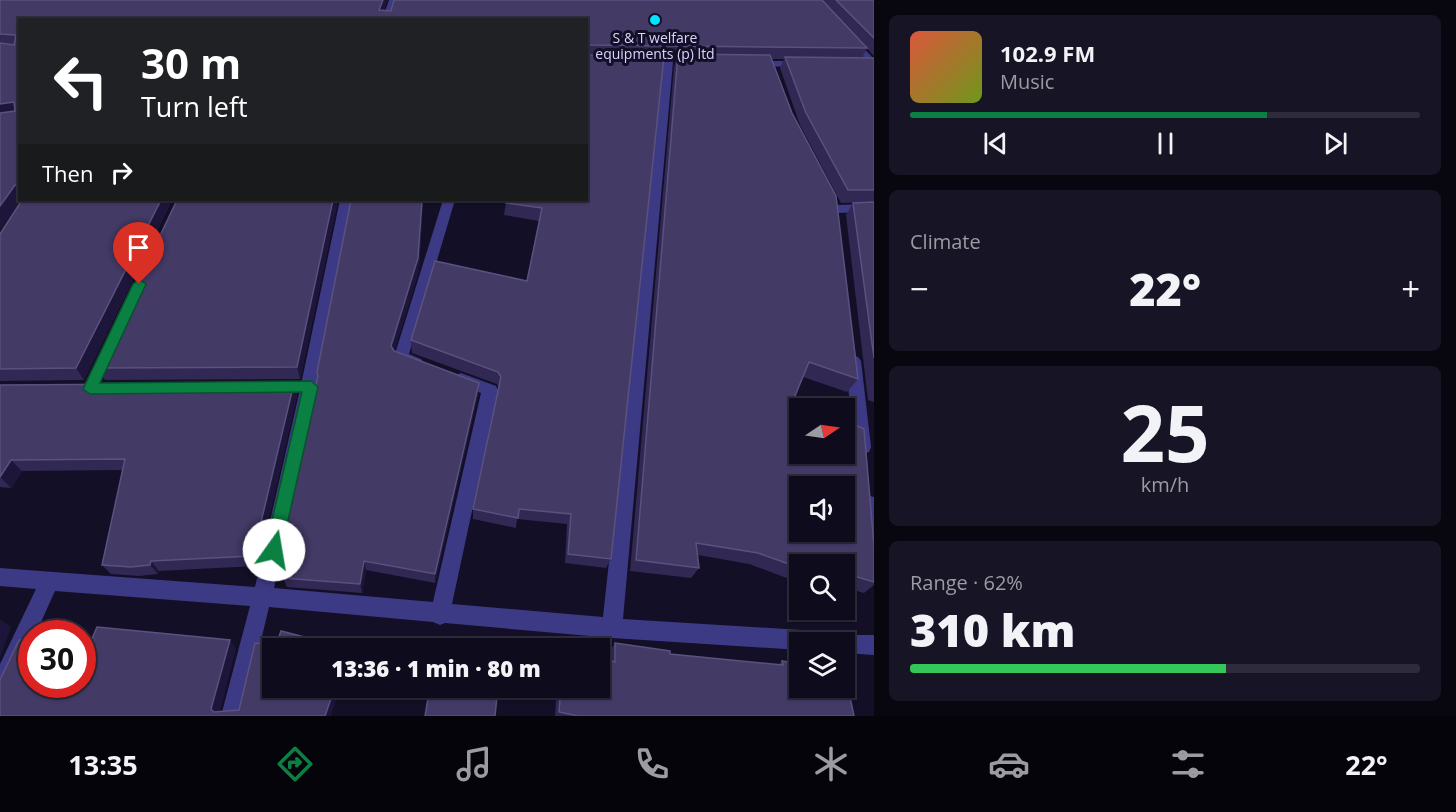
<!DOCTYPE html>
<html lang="en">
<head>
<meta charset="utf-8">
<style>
  :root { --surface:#0e0b1c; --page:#171425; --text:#f1f3f6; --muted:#9b9ba3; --line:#2e2b3b; --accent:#0b8043 }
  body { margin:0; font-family:"Open Sans",sans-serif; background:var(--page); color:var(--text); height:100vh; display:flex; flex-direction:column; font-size:22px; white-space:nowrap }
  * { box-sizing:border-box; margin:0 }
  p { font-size:20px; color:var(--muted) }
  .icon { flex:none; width:33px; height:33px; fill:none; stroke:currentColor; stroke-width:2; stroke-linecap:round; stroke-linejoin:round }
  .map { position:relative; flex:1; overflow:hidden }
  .sheet { display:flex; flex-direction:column; gap:15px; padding:15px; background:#08060f; width:582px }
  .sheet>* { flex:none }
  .hud { position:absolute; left:18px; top:18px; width:570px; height:183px; border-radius:0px; box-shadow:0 2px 4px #0004,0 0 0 2px var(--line); background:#202124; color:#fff; overflow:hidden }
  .needle { width:39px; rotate:77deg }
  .buttons { position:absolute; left:789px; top:398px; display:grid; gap:12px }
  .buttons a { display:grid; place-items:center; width:66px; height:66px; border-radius:0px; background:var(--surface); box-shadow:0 2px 4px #0004,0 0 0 2px var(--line); font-size:30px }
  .speed { position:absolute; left:18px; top:620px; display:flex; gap:12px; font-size:30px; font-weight:700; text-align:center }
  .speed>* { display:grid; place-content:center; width:78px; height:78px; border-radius:50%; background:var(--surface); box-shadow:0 2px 4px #0004,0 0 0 2px var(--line); line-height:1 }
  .speed .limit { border:9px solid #d22; background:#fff; color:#111 }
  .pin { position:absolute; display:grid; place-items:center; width:51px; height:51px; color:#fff; margin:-62px -26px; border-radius:50% 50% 50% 0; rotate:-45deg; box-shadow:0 0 6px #0007 }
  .pin .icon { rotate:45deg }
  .me { position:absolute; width:66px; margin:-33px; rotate:13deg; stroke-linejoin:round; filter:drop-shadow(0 0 4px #0008) }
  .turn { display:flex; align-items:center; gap:21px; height:126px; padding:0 24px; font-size:27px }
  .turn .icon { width:78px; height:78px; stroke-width:2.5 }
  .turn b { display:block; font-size:42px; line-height:51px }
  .then { display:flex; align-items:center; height:57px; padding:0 24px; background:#0003; gap:12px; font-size:22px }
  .big { font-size:45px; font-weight:800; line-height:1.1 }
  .sheet .widget { flex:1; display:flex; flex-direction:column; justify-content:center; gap:9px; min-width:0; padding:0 21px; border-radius:9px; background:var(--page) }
  .sheet .dial { align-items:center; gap:0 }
  .dial b { font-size:78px; line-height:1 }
  .song { display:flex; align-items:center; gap:18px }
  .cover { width:72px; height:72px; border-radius:9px; background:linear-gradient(135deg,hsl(10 70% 55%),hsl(80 70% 35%)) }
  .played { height:6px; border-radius:3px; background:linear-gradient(90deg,var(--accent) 70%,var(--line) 70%) }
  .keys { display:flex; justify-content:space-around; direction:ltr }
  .heat { display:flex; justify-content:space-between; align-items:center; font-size:33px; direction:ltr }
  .charge { height:9px; border-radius:4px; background:linear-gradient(90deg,#34c759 62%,var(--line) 0) }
  .trip { position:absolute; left:262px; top:638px; width:348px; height:60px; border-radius:0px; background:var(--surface); box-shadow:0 2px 4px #0004,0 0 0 2px var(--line); font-weight:800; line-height:60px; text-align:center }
  .dock { display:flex; height:96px; justify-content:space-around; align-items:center; background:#06040b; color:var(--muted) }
  .dock .icon { width:42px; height:42px }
  .dock .selected { color:var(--accent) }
  .dock b { font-size:27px; color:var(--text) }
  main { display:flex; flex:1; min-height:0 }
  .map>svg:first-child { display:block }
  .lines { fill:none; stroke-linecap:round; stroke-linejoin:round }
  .minor { fill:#3d3a85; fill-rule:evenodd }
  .wall { fill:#312854 }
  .shaded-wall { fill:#1d163a }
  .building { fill:#433a66; stroke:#5a527e; stroke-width:1.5; fill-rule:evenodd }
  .route { fill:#0b8043; stroke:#07532c; stroke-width:1.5 }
  .poi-dot { fill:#00e5ff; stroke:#130f26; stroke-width:2 }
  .labels { text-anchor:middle; stroke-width:6; stroke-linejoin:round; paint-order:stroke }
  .far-poi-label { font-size:14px; fill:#d9d4ff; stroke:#130f26 }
</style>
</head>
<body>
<main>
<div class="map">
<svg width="874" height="716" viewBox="0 0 874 716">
  <rect width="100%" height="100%" fill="#130f26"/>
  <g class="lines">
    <g class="minor">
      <polygon points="389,0 397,0 390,20 382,20"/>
      <polygon points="848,38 854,38 874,59 874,68 848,42"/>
      <polygon points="668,59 673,62 623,619 833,632 840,635 874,635 874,655 844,653 844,642 800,642 800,650 612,638 445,623 440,625 433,622 269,607 243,716 221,716 250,606 55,591 36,633 32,633 32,643 8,695 0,698 0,664 36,589 0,586 0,568 255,587 299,394 340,200 352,200 315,394 274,588 433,602 481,393 456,383 453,379 456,375 461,373 496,386 498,390 452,604 603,617 663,62"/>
      <polygon points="754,61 802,61 807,64 802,67 751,66 751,62"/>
      <polygon points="443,200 455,200 409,354 421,359 424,363 421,367 416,369 396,361 394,357"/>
      <polygon points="874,204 874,212 836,213 830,209 836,205"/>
      <polygon points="107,347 114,353 98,389 96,393 84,393 82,389 102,349"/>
      <polygon points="853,355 858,357 861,361 871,447 869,452 863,454 857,452 855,447 845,361 848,357"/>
      <path d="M870,496L874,497V550L867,547C862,535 858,510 864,498Z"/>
    </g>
  </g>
  <g class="wall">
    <polygon points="0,0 387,0 384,10 391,11 394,0 874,0 874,56 861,42 867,48 862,58 874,58 874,202 841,203 800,125 780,68 784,59 772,59 858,379 847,392 803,377 795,396 874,546 874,585 864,593 844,587 844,564 800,564 800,583 749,564 698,555 699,568 691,578 630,571 674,67 677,57 663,57 611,559 606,568 565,563 567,524 517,519 516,528 473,519 473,509 499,388 497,384 412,353 411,340 527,281 539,221 504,215 506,203 586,20 20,20 20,200 0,230"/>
    <polygon points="22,200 172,200 84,380 0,381 0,234"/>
    <polygon points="177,200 338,200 300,379 105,380 97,368"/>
    <polygon points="351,200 423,200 419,270 394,351 478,394 435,583 366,570 362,593 287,587 283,578 286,564 281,565 277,555 318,377 317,372"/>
    <polygon points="874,202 874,402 868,400 846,215 853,203"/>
    <polygon points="294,383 297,395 258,566 159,571 158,574 139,576 111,574 102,565 123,470 22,471 11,488 0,487 0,385"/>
    <polygon points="615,643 670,654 778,665 782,661 854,716 555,716 557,687 600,687 610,660 610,651"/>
  </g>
  <g class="shaded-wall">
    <polygon points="383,0 387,0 381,20 379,10"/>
    <polygon points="14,102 20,113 0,117 0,104"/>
    <polygon points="15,185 20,193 20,200 21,200 0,230 0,206"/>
    <polygon points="161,200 172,200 84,380 76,368"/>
    <polygon points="333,200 338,200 300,379 297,367"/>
    <polygon points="422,200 423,200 419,270 392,358 391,346"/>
    <polygon points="294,383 297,395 258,566 253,556"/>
    <polygon points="479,383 478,394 435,583 435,574"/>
    <polygon points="11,460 22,471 11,488 0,477"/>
    <polygon points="151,561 159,571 158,574 150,565"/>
    <polygon points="364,561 366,570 362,593 360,584"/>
    <polygon points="0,619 11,627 0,658"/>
    <polygon points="230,640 236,649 219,715 211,709"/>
    <polygon points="335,687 340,687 331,716 325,716"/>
  </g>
  <g class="building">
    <polygon points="0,0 383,0 379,10 391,11 394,0 822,0 867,48 586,45 586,20 20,20 20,186 15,185 0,206 0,113 15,111 14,102 0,104 0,43 14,45 16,35 0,34"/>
    <polygon points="836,0 874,0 874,38"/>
    <polygon points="586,46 588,55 664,56 611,559 568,554 571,514 519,509 518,518 473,509 501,377 498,372 411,340 435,261 527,281 542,208 506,203 507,200 586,200"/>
    <path d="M678,54L770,55L792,113L836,196L858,379L809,362L795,396L820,408H800V453H844V420L864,429L874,546V582L844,573V564H800V568L758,553L696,543L699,568L636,560ZM800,486H844V531H800Z"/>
    <polygon points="785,57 874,58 874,190 848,190 806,113"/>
    <polygon points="22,200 161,200 76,368 0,369 0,234"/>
    <polygon points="177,200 333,200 297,367 97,368"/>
    <polygon points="351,200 422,200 418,258 391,346 394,351 479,383 435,574 364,561 360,584 283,578 288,554 277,555 318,376 317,372"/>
    <polygon points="874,202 874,358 853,203"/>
    <polygon points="294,383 253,556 151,561 150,565 131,567 102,565 125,459 11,460 0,477 0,385"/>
    <polygon points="97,627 230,640 211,709 214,712 239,710 255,643 276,645 281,631 347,648 273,648 273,687 335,687 325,716 0,716 0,680 19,640 32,640 32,684 82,684 82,643 90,643"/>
    <polygon points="615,643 670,651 670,654 783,665 782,661 800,664 800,687 844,687 845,673 854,716 578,716 559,712 561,687 600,687 600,658 615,662"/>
    <polygon points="430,687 498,687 495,716 425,716"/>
  </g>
  <polygon class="route" points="139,279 146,284 100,383 311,381 318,387 280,556 274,558 268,556 265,550 302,392 90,394 83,389 133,284"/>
  <circle class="poi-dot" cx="655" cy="20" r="6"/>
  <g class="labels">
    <g class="far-poi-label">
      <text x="655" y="43">S &amp; T welfare<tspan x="655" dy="16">equipments (p) ltd</tspan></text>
    </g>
  </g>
</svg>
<div class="buttons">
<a><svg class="needle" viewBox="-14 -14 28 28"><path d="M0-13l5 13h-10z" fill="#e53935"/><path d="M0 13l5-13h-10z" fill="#9b9ba3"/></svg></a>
<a><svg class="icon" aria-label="sound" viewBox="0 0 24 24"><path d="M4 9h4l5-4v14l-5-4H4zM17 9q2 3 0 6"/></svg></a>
<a><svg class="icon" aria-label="search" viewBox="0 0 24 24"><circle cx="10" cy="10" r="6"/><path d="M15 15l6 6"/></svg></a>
<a><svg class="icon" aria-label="layers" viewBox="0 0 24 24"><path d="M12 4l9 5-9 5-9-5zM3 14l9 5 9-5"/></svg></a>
</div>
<div class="speed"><div class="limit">30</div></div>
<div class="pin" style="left:139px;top:284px;background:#d93025"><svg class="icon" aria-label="arrive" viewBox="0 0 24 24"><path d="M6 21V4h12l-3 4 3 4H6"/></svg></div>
<svg class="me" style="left:274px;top:550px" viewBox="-20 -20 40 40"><circle r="19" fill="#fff"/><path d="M0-13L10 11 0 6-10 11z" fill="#0b8043"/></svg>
<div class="trip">13:36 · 1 min · 80 m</div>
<div class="hud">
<div class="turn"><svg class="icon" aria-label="left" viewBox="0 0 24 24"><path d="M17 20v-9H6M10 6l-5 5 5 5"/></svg><div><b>30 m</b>Turn left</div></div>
<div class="then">Then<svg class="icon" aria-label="right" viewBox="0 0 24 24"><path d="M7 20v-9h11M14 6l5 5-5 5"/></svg></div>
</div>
</div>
<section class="sheet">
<div class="widget">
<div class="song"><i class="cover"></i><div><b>102.9 FM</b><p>Music</p></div></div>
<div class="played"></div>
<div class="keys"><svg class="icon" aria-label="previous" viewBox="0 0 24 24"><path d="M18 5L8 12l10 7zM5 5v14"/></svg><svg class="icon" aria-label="pause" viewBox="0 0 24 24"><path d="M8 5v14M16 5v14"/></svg><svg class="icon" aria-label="next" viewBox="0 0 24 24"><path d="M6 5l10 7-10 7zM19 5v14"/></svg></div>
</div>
<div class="widget"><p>Climate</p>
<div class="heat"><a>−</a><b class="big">22°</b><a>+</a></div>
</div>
<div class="widget dial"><b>25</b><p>km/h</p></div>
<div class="widget"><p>Range · 62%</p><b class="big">310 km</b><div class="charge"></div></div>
</section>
</main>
<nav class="dock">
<b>13:35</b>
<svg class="icon selected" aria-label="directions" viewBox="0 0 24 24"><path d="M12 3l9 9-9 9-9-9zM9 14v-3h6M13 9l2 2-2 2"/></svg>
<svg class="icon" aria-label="music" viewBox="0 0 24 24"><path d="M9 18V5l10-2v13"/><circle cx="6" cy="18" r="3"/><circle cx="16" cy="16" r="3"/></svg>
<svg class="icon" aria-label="phone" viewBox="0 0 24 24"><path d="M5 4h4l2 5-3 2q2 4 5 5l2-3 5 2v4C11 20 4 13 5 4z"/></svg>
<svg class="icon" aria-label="climate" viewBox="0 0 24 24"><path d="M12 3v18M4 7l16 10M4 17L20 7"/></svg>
<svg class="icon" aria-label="car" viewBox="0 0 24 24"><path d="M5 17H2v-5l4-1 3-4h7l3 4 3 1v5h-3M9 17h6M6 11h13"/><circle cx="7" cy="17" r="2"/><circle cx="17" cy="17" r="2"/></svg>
<svg class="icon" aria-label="filters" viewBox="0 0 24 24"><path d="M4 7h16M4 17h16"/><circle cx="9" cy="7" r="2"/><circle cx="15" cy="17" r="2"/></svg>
<b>22°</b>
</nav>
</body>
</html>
